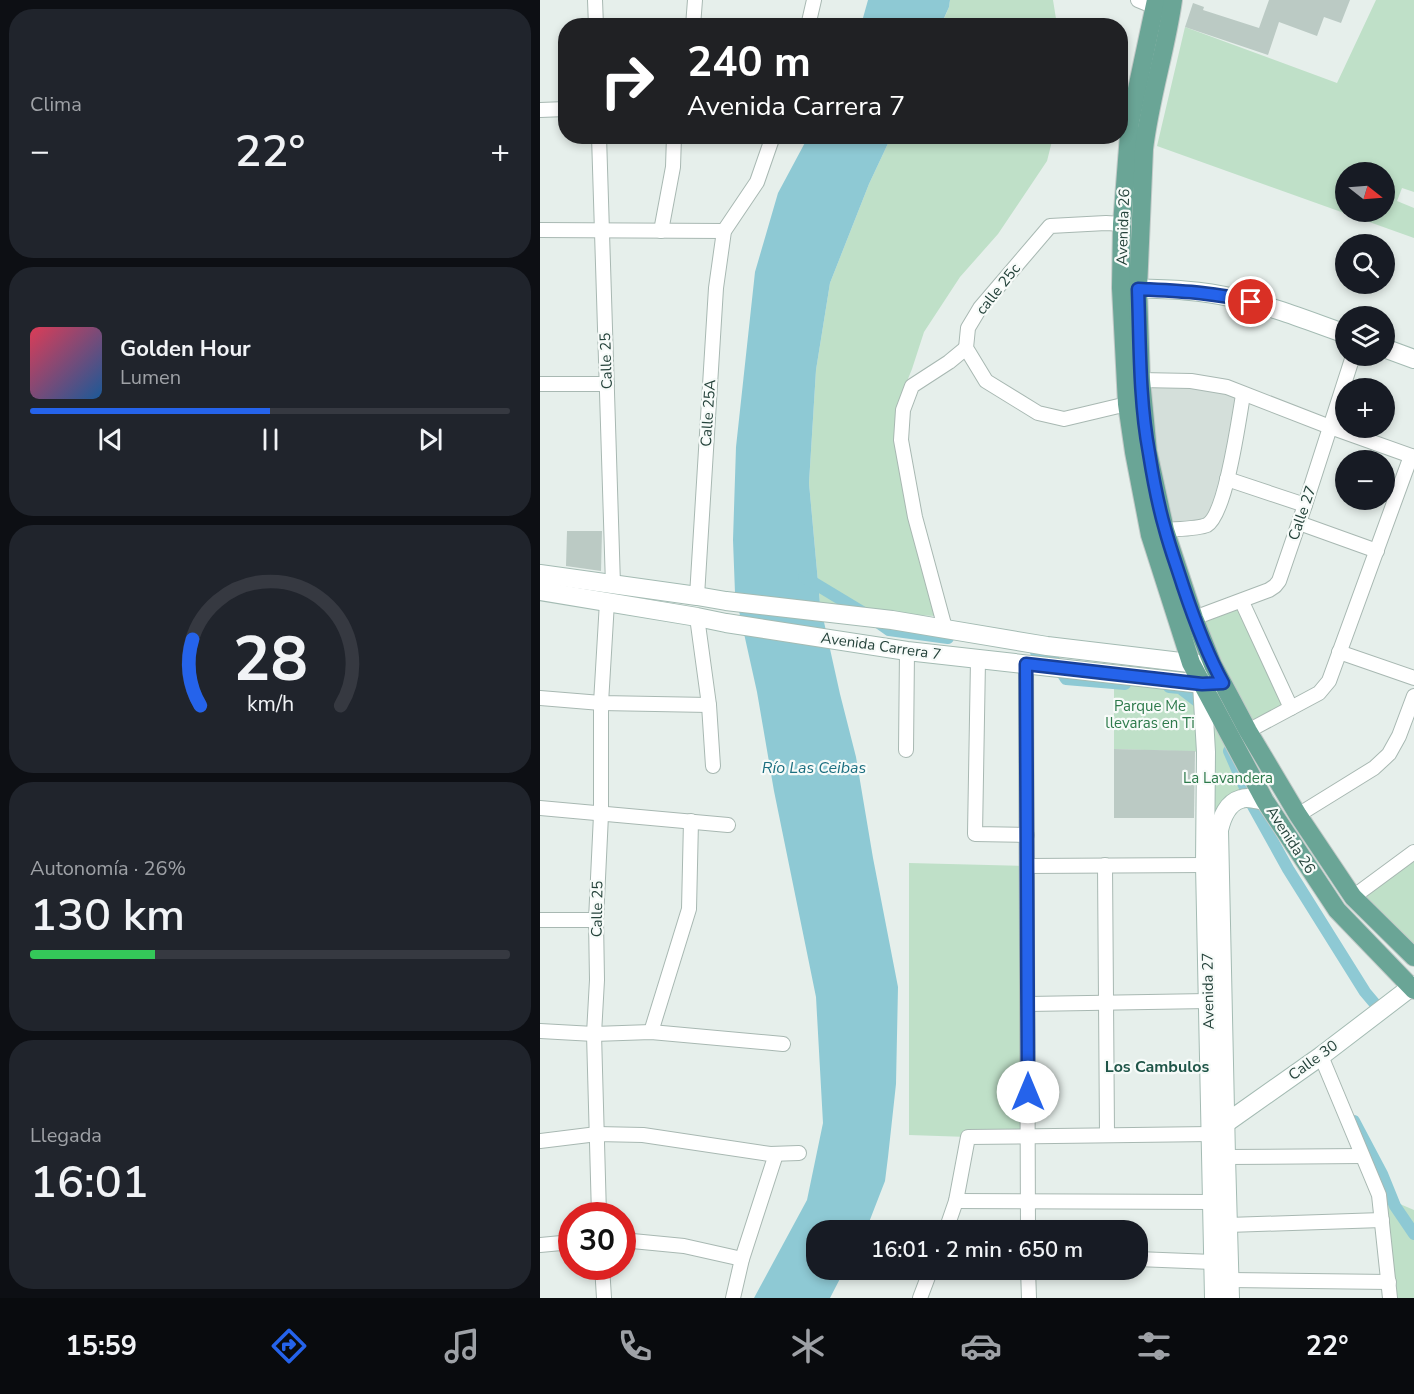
<!DOCTYPE html>
<html lang="es">
<head>
<meta charset="utf-8">
<style>
  :root { --surface:#171b24; --page:#20242c; --text:#f1f3f6; --muted:#9ea1a6; --line:#363941; --accent:#2563eb }
  body { margin:0; font-family:"Nunito Sans",sans-serif; background:var(--page); color:var(--text); height:100vh; display:flex; flex-direction:column; font-size:22px; white-space:nowrap }
  * { box-sizing:border-box; margin:0 }
  p { font-size:20px; color:var(--muted) }
  .icon { flex:none; width:33px; height:33px; fill:none; stroke:currentColor; stroke-width:2; stroke-linecap:round; stroke-linejoin:round }
  .map { position:relative; flex:1; overflow:hidden }
  .details { display:flex; flex-direction:column; gap:9px; padding:9px; background:#0d0f14; width:540px }
  .details>* { flex:none }
  .guide { position:absolute; left:18px; top:18px; width:570px; height:126px; border-radius:24px; box-shadow:0 3px 9px #0003; background:#202124; color:#fff; overflow:hidden }
  .needle { width:39px; rotate:107deg }
  .controls { position:absolute; left:795px; top:162px; display:grid; gap:12px }
  .controls a { display:grid; place-items:center; width:60px; height:60px; border-radius:50%; background:var(--surface); box-shadow:0 3px 9px #0003; font-size:30px }
  .speed { position:absolute; left:18px; top:1202px; display:flex; gap:12px; font-size:30px; font-weight:700; text-align:center }
  .speed>* { display:grid; place-content:center; width:78px; height:78px; border-radius:50%; background:var(--surface); box-shadow:0 3px 9px #0003; line-height:1 }
  .speed .limit { border:9px solid #d22; background:#fff; color:#111 }
  .pin { position:absolute; display:grid; place-items:center; width:51px; height:51px; color:#fff; margin:-26px; border:3px solid #fff; border-radius:50%; box-shadow:0 2px 6px #0007 }
  .me { position:absolute; width:66px; margin:-33px; rotate:0deg; stroke-linejoin:round; filter:drop-shadow(0 0 4px #0008) }
  .turn { display:flex; align-items:center; gap:21px; height:126px; padding:0 30px; font-size:27px }
  .turn .icon { width:78px; height:78px; stroke-width:2.5 }
  .turn b { display:block; font-size:42px; line-height:51px }
  .big { font-size:45px; font-weight:600; line-height:1.1 }
  .details .card { flex:1; display:flex; flex-direction:column; justify-content:center; gap:9px; min-width:0; padding:0 21px; border-radius:24px; background:var(--page) }
  .details .dial { align-items:center; gap:0 }
  .dial svg { height:156px; overflow:visible; fill:none; stroke:var(--line); stroke-width:7; stroke-linecap:round; text-anchor:middle }
  .dial text { fill:var(--text); stroke:none }
  .song { display:flex; align-items:center; gap:18px }
  .cover { width:72px; height:72px; border-radius:9px; background:linear-gradient(135deg,hsl(350 70% 55%),hsl(210 70% 35%)) }
  .played { height:6px; border-radius:3px; background:linear-gradient(90deg,var(--accent) 50%,var(--line) 50%) }
  .keys { display:flex; justify-content:space-around; direction:ltr }
  .heat { display:flex; justify-content:space-between; align-items:center; font-size:33px; direction:ltr }
  .charge { height:9px; border-radius:4px; background:linear-gradient(90deg,#34c759 26%,var(--line) 0) }
  .trip { position:absolute; left:266px; top:1220px; width:342px; height:60px; border-radius:24px; background:var(--surface); box-shadow:0 3px 9px #0003; font-weight:600; line-height:60px; text-align:center }
  .dock { display:flex; height:96px; justify-content:space-around; align-items:center; background:#090b0e; color:var(--muted) }
  .dock .icon { width:42px; height:42px }
  .dock .selected { color:var(--accent) }
  .dock b { font-size:27px; color:var(--text) }
  main { display:flex; flex:1; min-height:0 }
  .map>svg:first-child { display:block }
  .built { fill:#d4dfda }
  .green { fill:#bfe0c8; fill-rule:evenodd }
  .water { fill:#8ec9d4 }
  .lines { fill:none; stroke-linecap:round; stroke-linejoin:round }
  .canal { stroke:#8ec9d4; stroke-width:12 }
  .building { fill:#bbcac4 }
  .street-casing { stroke:#a8b8b2; stroke-width:16 }
  .secondary-casing { stroke:#a4bbb3; stroke-width:20 }
  .primary-casing { stroke:#c2cac8; stroke-width:20 }
  .street { stroke:#fff; stroke-width:14 }
  .secondary { stroke:#fff; stroke-width:18 }
  .primary { stroke:#6aa596; stroke-width:18 }
  .route-casing { stroke:#184099; stroke-width:15 }
  .route { stroke:#2563eb; stroke-width:10 }
  .labels { text-anchor:middle; stroke-width:4.5; stroke-linejoin:round; paint-order:stroke }
  .street-label { font-size:15px; fill:#24423a; stroke:#f7fbf9 }
  .park-label { font-size:15px; fill:#2d7a4b; stroke:#f7fbf9 }
  .water-label { font-size:16px; font-style:italic; fill:#1c6f80; stroke:#f7fbf9 }
  .neighbourhood-label { font-size:16px; font-weight:bold; fill:#1f5548; stroke:#f7fbf9 }
</style>
</head>
<body>
<main>
<section class="details">
<div class="card"><p>Clima</p>
<div class="heat"><a>−</a><b class="big">22°</b><a>+</a></div>
</div>
<div class="card">
<div class="song"><i class="cover"></i><div><b>Golden Hour</b><p>Lumen</p></div></div>
<div class="played"></div>
<div class="keys"><svg class="icon" aria-label="previous" viewBox="0 0 24 24"><path d="M18 5L8 12l10 7zM5 5v14"/></svg><svg class="icon" aria-label="pause" viewBox="0 0 24 24"><path d="M8 5v14M16 5v14"/></svg><svg class="icon" aria-label="next" viewBox="0 0 24 24"><path d="M6 5l10 7-10 7zM19 5v14"/></svg></div>
</div>
<div class="card dial"><svg viewBox="0 0 100 80">
<path d="M14 69A42 42 0 1 1 86 69"/>
<path d="M14 69A42 42 0 0 1 10 35" stroke="#2563eb"/>
<text x="50" y="56" font-size="32" font-weight="700">28</text>
<text x="50" y="72" font-size="11">km/h</text>
</svg></div>
<div class="card"><p>Autonomía · 26%</p><b class="big">130 km</b><div class="charge"></div></div>
<div class="card"><p>Llegada</p><b class="big">16:01</b></div>
</section>
<div class="map">
<svg width="874" height="1298" viewBox="0 0 874 1298">
  <rect width="100%" height="100%" fill="#e6efeb"/>
  <polygon class="built" points="601,380 703,395 673,518 625,530"/>
  <g class="green">
    <polygon points="410,0 513,0 517,25 401,26 409,7"/>
    <path d="M836,0H874V192L862,188L857,201L874,208V238L617,146L645,27L797,83ZM844,172V212H806V172Z"/>
    <polygon points="351,137 513,137 507,161 458,234 420,277 384,332 372,369 363,391 357,424 368,515 395,616 359,614 280,604 269,483 276,370 290,283 329,184"/>
    <polygon points="702,602 751,708 708,731 654,618"/>
    <polygon points="574,674 662,684 666,729 683,724 725,801 683,810 666,818 666,752 574,749"/>
    <polygon points="874,858 874,957 813,897"/>
    <polygon points="369,863 487,866 489,1136 428,1137 369,1135"/>
    <polygon points="839,1195 874,1210 874,1298 850,1298"/>
  </g>
  <g class="water">
    <polygon points="328,0 410,0 409,7 401,25 321,25"/>
    <polygon points="268,137 351,137 329,184 290,283 276,370 269,483 280,604 300,694 316,757 333,858 358,987 356,1084 348,1157 345,1181 326,1230 276,1230 276,1269 305,1269 290,1298 214,1298 267,1200 283,1123 276,997 234,791 217,692 195,593 193,540 196,447 215,272 238,193"/>
  </g>
  <g class="lines">
    <g class="canal">
      <polyline points="264,577 332,618 349,630 408,638"/>
      <polyline points="496,652 510,654 526,679 585,684"/>
      <polyline points="629,687 640,688 665,707"/>
      <polyline points="689,751 713,806 748,869 825,992 841,1011 837,1014"/>
      <polyline points="814,1121 842,1174 855,1206 874,1234"/>
    </g>
  </g>
  <g class="building">
    <polygon points="729,0 810,0 801,23 784,17 777,36 739,22 728,55 645,27 653,3 664,7 663,10 719,28"/>
    <polygon points="27,531 62,531 61,571 26,566"/>
    <polygon points="574,749 655,751 654,818 574,818"/>
  </g>
  <g class="lines">
    <g class="street-casing">
      <g id="street">
        <polyline points="55,0 56,26"/>
        <polyline points="598,0 615,7"/>
        <polyline points="153,26 155,0"/>
        <polyline points="268,26 274,0"/>
        <polyline points="0,110 26,109"/>
        <polyline points="59,136 73,585"/>
        <polyline points="582,224 566,223 510,226 440,308 428,328 426,348 446,381 498,413 524,419 587,404"/>
        <polyline points="0,230 184,231"/>
        <polyline points="121,231 133,167 134,136"/>
        <polyline points="601,380 651,381 687,387 790,427 874,457"/>
        <polyline points="0,384 67,384"/>
        <polyline points="687,479 765,505"/>
        <polyline points="759,523 837,551"/>
        <path d="M625,530C635,529 658,529 667,525C686,514 699,418 703,395"/>
        <polyline points="157,596 176,288 184,231 217,182 233,136"/>
        <polyline points="702,602 751,708"/>
        <polyline points="157,617 169,705 173,766"/>
        <polyline points="654,618 729,590 735,586 739,581 765,505 813,356"/>
        <polyline points="405,628 375,517 361,440 363,410 372,386 409,362 426,348"/>
        <polyline points="799,652 874,678"/>
        <polyline points="438,660 435,834 487,835"/>
        <polyline points="486,664 488,1230"/>
        <polyline points="0,698 61,703 169,705"/>
        <polyline points="708,731 779,693 789,681 871,456"/>
        <polyline points="366,750 367,651"/>
        <polyline points="0,808 188,825"/>
        <polyline points="758,815 834,768 849,754 859,736 874,696"/>
        <polyline points="565,865 567,1134"/>
        <polyline points="487,866 665,865"/>
        <polyline points="813,897 874,852"/>
        <polyline points="0,920 56,920"/>
        <polyline points="488,1004 668,1001"/>
        <polyline points="0,1031 54,1034 111,1032 243,1044"/>
        <polyline points="111,1032 149,909 151,821"/>
        <polyline points="781,1056 839,1195 850,1298"/>
        <polyline points="0,1141 57,1134 103,1135 230,1154 259,1153"/>
        <polyline points="686,1157 822,1156"/>
        <polyline points="416,1201 673,1202"/>
        <polyline points="59,1215 54,1034 57,980 56,920 61,815 61,703 67,602"/>
        <polyline points="688,1225 842,1220"/>
        <polyline points="406,1230 416,1201 428,1137 671,1134"/>
        <polyline points="82,1240 144,1246 202,1259"/>
        <polyline points="0,1245 32,1242"/>
        <polyline points="597,1259 673,1262"/>
        <polyline points="62,1266 64,1298"/>
        <polyline points="488,1269 489,1298"/>
        <polyline points="690,1280 849,1282"/>
        <polyline points="193,1298 202,1259 236,1154"/>
        <polyline points="380,1298 391,1269"/>
      </g>
    </g>
    <g class="secondary-casing">
      <g id="secondary">
        <path d="M583,288C620,289 658,289 694,298C732,306 769,321 806,334"/>
        <polyline points="844,348 874,359"/>
        <polyline points="0,574 157,596 186,601 352,620 507,646 666,665"/>
        <polyline points="0,591 157,617 186,623 367,651 662,684 675,684"/>
        <polyline points="662,684 666,752 665,865 674,1298"/>
        <polyline points="679,1128 781,1056 874,985"/>
        <path d="M690,1298L686,1157L679,830C682,817 687,803 701,799C708,796 718,800 725,801"/>
      </g>
    </g>
    <g class="primary-casing">
      <g id="primary">
        <polyline points="616,0 590,122 582,224 581,288 587,404 594,452 610,535 651,663 725,801 797,910 874,990"/>
        <path d="M633,0C626,50 610,98 604,149L598,289L601,380L608,452L625,530L654,618L673,665L708,731L758,815L813,897L874,957"/>
      </g>
    </g>
    <use href="#street" class="street"/>
    <use href="#secondary" class="secondary"/>
    <use href="#primary" class="primary"/>
  </g>
  <g class="lines">
    <g class="route-casing">
      <path id="route" d="M488,1092L486,664L662,684L683,683C666,652 654,619 643,586C637,567 630,548 625,529C618,505 613,478 609,453C599,399 600,343 598,289C636,291 674,292 711,302"/>
    </g>
    <use href="#route" class="route"/>
  </g>
  <g class="labels">
    <g class="street-label">
      <text transform="translate(583 227) rotate(-88)" y="5">Avenida 26</text>
      <text transform="translate(458 289) rotate(-51)" y="5">calle 25c</text>
      <text transform="translate(66 361) rotate(-92)" y="5">Calle 25</text>
      <text transform="translate(168 413) rotate(-86)" y="5">Calle 25A</text>
      <text transform="translate(762 513) rotate(-71)" y="5">Calle 27</text>
      <text transform="translate(341 646) rotate(8)" y="5">Avenida Carrera 7</text>
      <text transform="translate(751 840) rotate(57)" y="5">Avenida 26</text>
      <text transform="translate(57 909) rotate(-89)" y="5">Calle 25</text>
      <text transform="translate(668 991) rotate(-91)" y="5">Avenida 27</text>
      <text transform="translate(773 1060) rotate(-36)" y="5">Calle 30</text>
    </g>
    <g class="park-label">
      <text x="610" y="711">Parque Me<tspan x="610" dy="17">llevaras en Ti</tspan></text>
      <text x="688" y="783">La Lavandera</text>
    </g>
    <g class="water-label">
      <text x="274" y="773">Río Las Ceibas</text>
    </g>
    <g class="neighbourhood-label">
      <text x="617" y="1072">Los Cambulos</text>
    </g>
  </g>
</svg>
<div class="controls">
<a><svg class="needle" viewBox="-14 -14 28 28"><path d="M0-13l5 13h-10z" fill="#e53935"/><path d="M0 13l5-13h-10z" fill="#9ea1a6"/></svg></a>
<a><svg class="icon" aria-label="search" viewBox="0 0 24 24"><circle cx="10" cy="10" r="6"/><path d="M15 15l6 6"/></svg></a>
<a><svg class="icon" aria-label="layers" viewBox="0 0 24 24"><path d="M12 4l9 5-9 5-9-5zM3 14l9 5 9-5"/></svg></a>
<a>+</a>
<a>−</a>
</div>
<div class="speed"><div class="limit">30</div></div>
<div class="pin" style="left:711px;top:302px;background:#d93025"><svg class="icon" aria-label="arrive" viewBox="0 0 24 24"><path d="M6 21V4h12l-3 4 3 4H6"/></svg></div>
<svg class="me" style="left:488px;top:1092px" viewBox="-20 -20 40 40"><circle r="19" fill="#fff"/><path d="M0-13L10 11 0 6-10 11z" fill="#2563eb"/></svg>
<div class="trip">16:01 · 2 min · 650 m</div>
<div class="guide">
<div class="turn"><svg class="icon" aria-label="right" viewBox="0 0 24 24"><path d="M7 20v-9h11M14 6l5 5-5 5"/></svg><div><b>240 m</b>Avenida Carrera 7</div></div>
</div>
</div>
</main>
<nav class="dock">
<b>15:59</b>
<svg class="icon selected" aria-label="directions" viewBox="0 0 24 24"><path d="M12 3l9 9-9 9-9-9zM9 14v-3h6M13 9l2 2-2 2"/></svg>
<svg class="icon" aria-label="music" viewBox="0 0 24 24"><path d="M9 18V5l10-2v13"/><circle cx="6" cy="18" r="3"/><circle cx="16" cy="16" r="3"/></svg>
<svg class="icon" aria-label="phone" viewBox="0 0 24 24"><path d="M5 4h4l2 5-3 2q2 4 5 5l2-3 5 2v4C11 20 4 13 5 4z"/></svg>
<svg class="icon" aria-label="climate" viewBox="0 0 24 24"><path d="M12 3v18M4 7l16 10M4 17L20 7"/></svg>
<svg class="icon" aria-label="car" viewBox="0 0 24 24"><path d="M5 17H2v-5l4-1 3-4h7l3 4 3 1v5h-3M9 17h6M6 11h13"/><circle cx="7" cy="17" r="2"/><circle cx="17" cy="17" r="2"/></svg>
<svg class="icon" aria-label="filters" viewBox="0 0 24 24"><path d="M4 7h16M4 17h16"/><circle cx="9" cy="7" r="2"/><circle cx="15" cy="17" r="2"/></svg>
<b>22°</b>
</nav>
</body>
</html>
